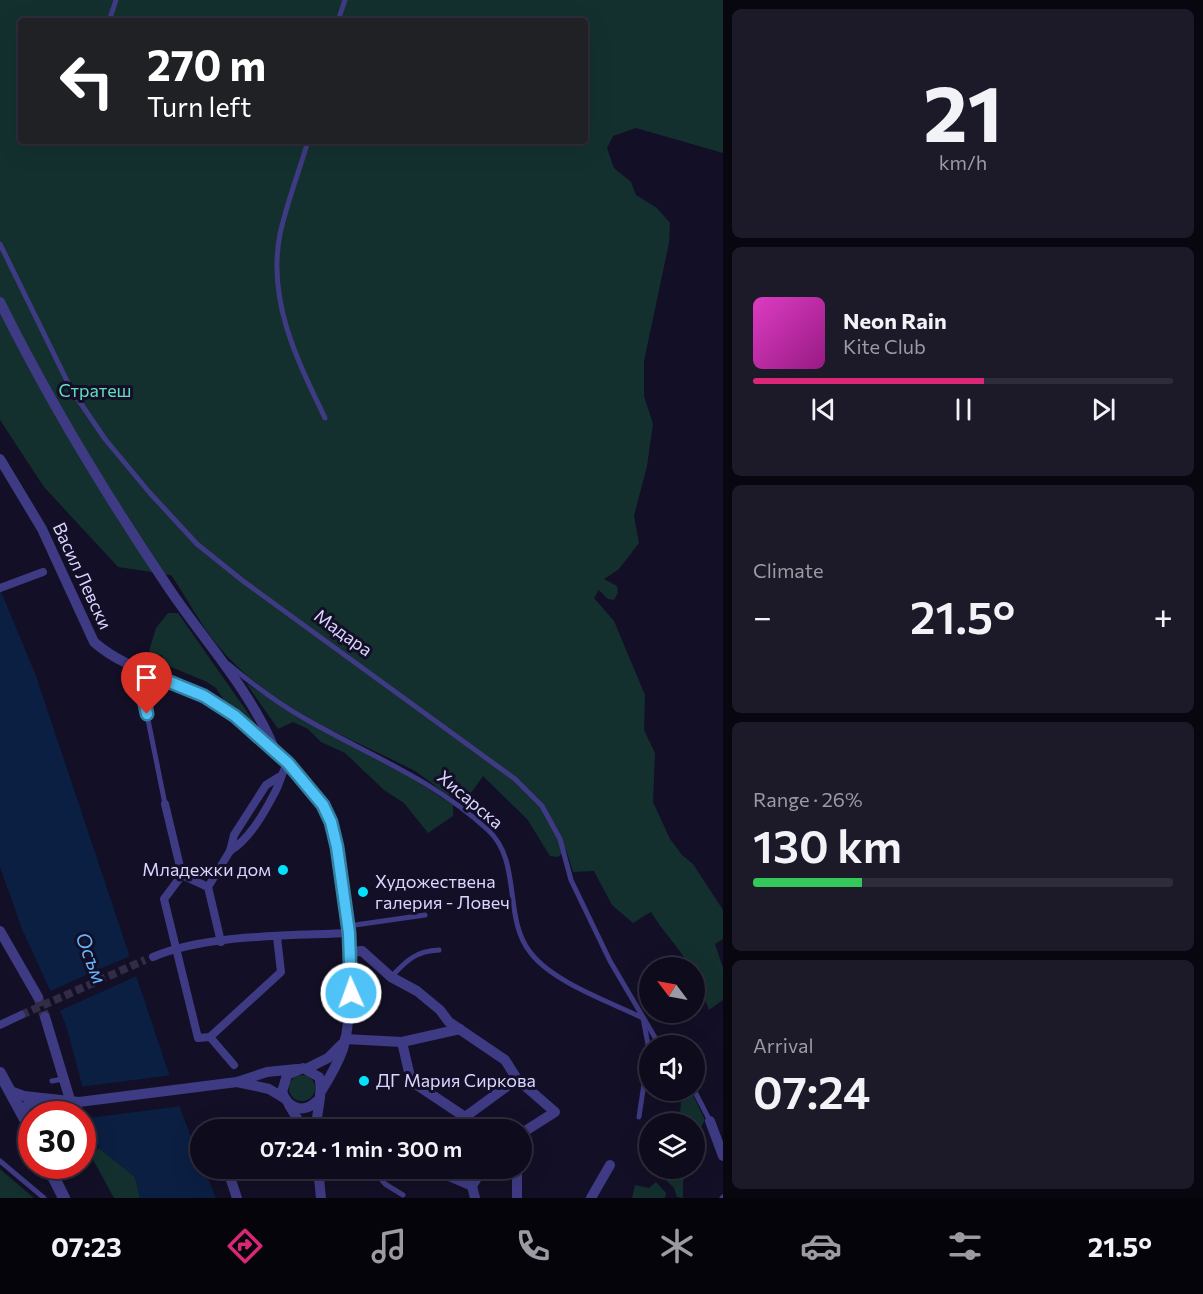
<!DOCTYPE html>
<html lang="en">
<head>
<meta charset="utf-8">
<style>
  :root { --surface:#0e0b1c; --page:#1c1929; --text:#f1f3f6; --muted:#9b9ba3; --line:#2e2b3b; --accent:#db2777 }
  body { margin:0; font-family:Commissioner,sans-serif; background:var(--page); color:var(--text); height:100vh; display:flex; flex-direction:column; font-size:22px; white-space:nowrap }
  * { box-sizing:border-box; margin:0 }
  p { font-size:20px; color:var(--muted) }
  .icon { flex:none; width:33px; height:33px; fill:none; stroke:currentColor; stroke-width:2; stroke-linecap:round; stroke-linejoin:round }
  .map { position:relative; flex:1; overflow:hidden }
  .drawer { display:flex; flex-direction:column; gap:9px; padding:9px; background:#08060f; width:480px }
  .drawer>* { flex:none }
  .guide { position:absolute; left:18px; top:18px; width:570px; height:126px; border-radius:6px; box-shadow:0 6px 24px #0002,0 0 0 2px var(--line); background:#202124; color:#fff; overflow:hidden }
  .needle { width:39px; rotate:302deg }
  .controls { position:absolute; left:639px; top:957px; display:grid; gap:12px }
  .controls a { display:grid; place-items:center; width:66px; height:66px; border-radius:50%; background:var(--surface); box-shadow:0 6px 24px #0002,0 0 0 2px var(--line); font-size:30px }
  .speed { position:absolute; left:18px; top:1101px; display:flex; gap:12px; font-size:30px; font-weight:700; text-align:center }
  .speed>* { display:grid; place-content:center; width:78px; height:78px; border-radius:50%; background:var(--surface); box-shadow:0 6px 24px #0002,0 0 0 2px var(--line); line-height:1 }
  .speed .limit { border:9px solid #d22; background:#fff; color:#111 }
  .pin { position:absolute; display:grid; place-items:center; width:51px; height:51px; color:#fff; margin:-62px -26px; border-radius:50% 50% 50% 0; rotate:-45deg; box-shadow:0 0 6px #0007 }
  .pin .icon { rotate:45deg }
  .me { position:absolute; width:66px; margin:-33px; rotate:358deg; stroke-linejoin:round; filter:drop-shadow(0 0 4px #0008) }
  .turn { display:flex; align-items:center; gap:21px; height:126px; padding:0 30px; font-size:27px }
  .turn .icon { width:78px; height:78px; stroke-width:2.5 }
  .turn b { display:block; font-size:42px; line-height:51px }
  .big { font-size:45px; font-weight:600; line-height:1.1 }
  .drawer .widget { flex:1; display:flex; flex-direction:column; justify-content:center; gap:9px; min-width:0; padding:0 21px; border-radius:9px; background:var(--page) }
  .drawer .dial { align-items:center; gap:0 }
  .dial b { font-size:78px; line-height:1 }
  .song { display:flex; align-items:center; gap:18px }
  .cover { width:72px; height:72px; border-radius:9px; background:linear-gradient(135deg,hsl(310 70% 55%),hsl(310 70% 35%)) }
  .played { height:6px; border-radius:3px; background:linear-gradient(90deg,var(--accent) 55%,var(--line) 55%) }
  .keys { display:flex; justify-content:space-around; direction:ltr }
  .heat { display:flex; justify-content:space-between; align-items:center; font-size:33px; direction:ltr }
  .charge { height:9px; border-radius:4px; background:linear-gradient(90deg,#34c759 26%,var(--line) 0) }
  .trip { position:absolute; left:190px; top:1119px; width:342px; height:60px; border-radius:30px; background:var(--surface); box-shadow:0 6px 24px #0002,0 0 0 2px var(--line); font-weight:600; line-height:60px; text-align:center }
  .dock { display:flex; height:96px; justify-content:space-around; align-items:center; background:#06040b; color:var(--muted) }
  .dock .icon { width:42px; height:42px }
  .dock .current { color:var(--accent) }
  .dock b { font-size:27px; color:var(--text) }
  main { display:flex; flex:1; min-height:0 }
  .map>svg:first-child { display:block }
  .green { fill:#13302f; fill-rule:evenodd }
  .water { fill:#0b1f43 }
  .pier { fill:#130f26 }
  .lines { fill:none; stroke-linecap:round; stroke-linejoin:round }
  .pedestrian-tunnel { stroke:#312d46; stroke-width:8; stroke-dasharray:8 4; stroke-linecap:butt }
  .minor-tunnel { stroke:#312d46; stroke-width:10; stroke-dasharray:10 5; stroke-linecap:butt }
  .service { stroke:#3e3b84; stroke-width:5 }
  .pedestrian { stroke:#3e3b84; stroke-width:8 }
  .minor { stroke:#3e3b84; stroke-width:10 }
  .tertiary { stroke:#3e3b84; stroke-width:12 }
  .route-casing { stroke:#337fa1; stroke-width:15 }
  .route { stroke:#4fc3f7; stroke-width:10 }
  .poi-dot { fill:#04e2fb; stroke:#130f26; stroke-width:2 }
  .labels { text-anchor:middle; stroke-width:6; stroke-linejoin:round; paint-order:stroke }
  .park-label { font-size:18px; fill:#61debf; stroke:#130f26 }
  .street-label { font-size:18px; fill:#dad5fe; stroke:#130f26 }
  .poi-label { font-size:18px; fill:#dad5fe; stroke:#130f26; text-anchor:start }
  .water-label { font-size:20px; font-style:italic; fill:#65b6fd; stroke:#130f26 }
</style>
</head>
<body>
<main>
<div class="map">
<svg width="723" height="1198" viewBox="0 0 723 1198">
  <rect width="100%" height="100%" fill="#130f26"/>
  <g class="green">
    <path d="M0,0H723V153L636,128L613,136L607,148L614,168L631,182L636,195L657,208L670,223L669,243L644,361V396L653,424L647,466L634,516L639,543L619,569L604,579L617,586L618,593L614,600L608,599L599,590L594,598L614,621L645,695L644,730L655,753L653,802L670,839L682,855L693,864L723,910V939L715,944L723,968V1000L709,1010L695,975L694,968L690,967C679,947 663,932 651,912L633,923L612,905L594,871L573,872L566,849L558,857L550,856L527,819L483,776L466,800C445,800 430,778 411,769C344,735 269,707 219,647C201,626 187,598 171,575L118,567L44,487L0,420ZM21,21H585V141H21Z"/>
    <polygon points="168,613 178,613 257,726 225,702 216,688 207,682 164,664 162,655 155,656 149,651 156,628"/>
    <polygon points="246,683 300,719 410,777 453,805 453,816 428,833 404,803 384,790 345,753 321,742 308,729 293,722 278,729"/>
    <circle cx="302" cy="1088" r="13"/>
    <polygon points="682,1091 692,1093 705,1120 695,1138 694,1124 679,1124"/>
    <polygon points="99,1148 135,1177 140,1198 114,1198 91,1156"/>
    <polygon points="665,1168 687,1169 688,1174 683,1181 683,1198 677,1197 674,1188 661,1175"/>
    <polygon points="0,1169 34,1198 0,1198"/>
    <polygon points="656,1182 666,1193 665,1198 632,1198 635,1185 649,1188"/>
  </g>
  <polygon class="water" points="0,589 36,676 184,1119 201,1161 201,1168 204,1169 216,1198 140,1198 135,1177 99,1148 66,1025 22,929 0,867"/>
  <g class="pier">
    <polygon points="132,955 139,975 57,1012 48,992"/>
    <polygon points="172,1075 182,1106 88,1118 80,1087"/>
  </g>
  <g class="lines">
    <polyline class="pedestrian-tunnel" points="21,1015 145,960"/>
    <polyline class="minor-tunnel" points="38,997 45,1017"/>
    <g class="service">
      <polyline points="109,21 116,0"/>
      <polyline points="338,21 345,0"/>
      <path d="M308,141C299,172 287,202 280,234C267,300 297,360 325,418"/>
      <polyline points="0,244 71,389 105,439 149,492 197,544 243,581 515,779 542,806 560,839 571,880 610,961 660,1046"/>
      <path d="M228,664C252,684 276,702 302,717C366,754 433,779 488,830C522,861 503,918 530,952C552,982 610,1002 643,1018L649,1050L639,1117"/>
      <polyline points="138,670 165,804"/>
      <polyline points="348,926 425,915"/>
      <path d="M391,977C407,960 416,951 439,950"/>
      <polyline points="52,1081 63,1079"/>
      <polyline points="694,1090 710,1121"/>
      <polyline points="0,1161 44,1198"/>
      <polyline points="374,1171 385,1184 403,1195"/>
      <polyline points="722,1198 723,1197"/>
    </g>
    <g class="pedestrian">
      <polyline points="0,588 43,572"/>
      <polyline points="165,804 182,875 164,899 198,1038 210,1037 281,972 277,937"/>
      <path d="M230,851C250,838 263,815 274,794C280,784 281,773 288,763"/>
      <polyline points="182,875 208,887 221,942"/>
      <polyline points="208,887 230,851 234,835 266,785 279,777"/>
      <path d="M153,957C206,934 290,936 349,933"/>
      <polyline points="0,1025 21,1015"/>
      <polyline points="210,1037 234,1065"/>
    </g>
    <g class="minor">
      <path d="M0,302C49,401 106,495 168,587C202,638 250,690 273,746"/>
      <path d="M0,459L42,529L94,642C130,674 181,679 220,705C255,729 303,769 324,807C349,853 358,998 343,1049C338,1063 330,1077 322,1090"/>
      <polyline points="0,931 38,997"/>
      <polyline points="349,952 362,951 391,977 417,991 440,1010 449,1022 505,1060 517,1079 555,1112 522,1133"/>
      <polyline points="45,1017 71,1103"/>
      <polyline points="345,1039 402,1042 460,1029"/>
      <polyline points="402,1042 411,1081 465,1117 477,1130"/>
      <polyline points="306,1069 328,1058 342,1044"/>
      <polyline points="237,1082 269,1089 284,1098"/>
      <polyline points="10,1091 24,1096 79,1102 237,1082 267,1072 297,1069"/>
      <polyline points="289,1105 304,1130"/>
      <polyline points="51,1114 71,1103"/>
      <polyline points="32,1116 21,1112 28,1104 39,1101"/>
      <polyline points="465,1117 517,1079"/>
      <polyline points="710,1121 723,1156"/>
      <polyline points="212,1126 214,1130"/>
      <path d="M316,1130C316,1114 324,1089 319,1077L303,1068L287,1075L282,1092C288,1109 304,1114 317,1101"/>
      <polyline points="227,1168 237,1198"/>
      <polyline points="318,1168 321,1198"/>
      <polyline points="358,1168 374,1171 378,1168"/>
      <polyline points="430,1168 472,1186"/>
      <polyline points="475,1198 472,1186 483,1168"/>
      <polyline points="517,1198 517,1168"/>
      <polyline points="591,1198 610,1165"/>
    </g>
    <g class="tertiary">
      <polyline points="0,1073 32,1132"/>
      <polyline points="48,1166 64,1198"/>
    </g>
  </g>
  <g class="lines">
    <g class="route-casing">
      <polyline id="route" points="147,714 138,669 204,696 235,716 288,763 323,805 331,822 337,847 349,933 351,993"/>
    </g>
    <use href="#route" class="route"/>
  </g>
  <g class="poi-dot">
    <circle cx="283" cy="870" r="6"/>
    <circle cx="363" cy="892" r="6"/>
    <circle cx="364" cy="1081" r="6"/>
  </g>
  <g class="labels">
    <g class="park-label">
      <text x="95" y="397">Стратеш</text>
    </g>
    <g class="street-label">
      <text transform="translate(82 576) rotate(65)" y="6">Васил Левски</text>
      <text transform="translate(343 633) rotate(36)" y="6">Мадара</text>
      <text transform="translate(470 800) rotate(40)" y="6">Хисарска</text>
    </g>
    <g class="poi-label">
      <text x="271" y="876" text-anchor="end">Младежки дом</text>
      <text x="375" y="888">Художествена<tspan x="375" dy="21">галерия - Ловеч</tspan></text>
      <text x="376" y="1087">ДГ Мария Сиркова</text>
    </g>
    <g class="water-label">
      <text transform="translate(91 958) rotate(69)" y="7">Осъм</text>
    </g>
  </g>
</svg>
<div class="controls">
<a><svg class="needle" viewBox="-14 -14 28 28"><path d="M0-13l5 13h-10z" fill="#e53935"/><path d="M0 13l5-13h-10z" fill="#9b9ba3"/></svg></a>
<a><svg class="icon" aria-label="sound" viewBox="0 0 24 24"><path d="M4 9h4l5-4v14l-5-4H4zM17 9q2 3 0 6"/></svg></a>
<a><svg class="icon" aria-label="layers" viewBox="0 0 24 24"><path d="M12 4l9 5-9 5-9-5zM3 14l9 5 9-5"/></svg></a>
</div>
<div class="speed"><div class="limit">30</div></div>
<div class="pin" style="left:147px;top:714px;background:#d93025"><svg class="icon" aria-label="arrive" viewBox="0 0 24 24"><path d="M6 21V4h12l-3 4 3 4H6"/></svg></div>
<svg class="me" style="left:351px;top:993px" viewBox="-20 -20 40 40"><circle r="17" fill="#4fc3f7" stroke="#fff" stroke-width="3"/><path d="M0-11L8 9 0 5-8 9z" fill="#fff"/></svg>
<div class="trip">07:24 · 1 min · 300 m</div>
<div class="guide">
<div class="turn"><svg class="icon" aria-label="left" viewBox="0 0 24 24"><path d="M17 20v-9H6M10 6l-5 5 5 5"/></svg><div><b>270 m</b>Turn left</div></div>
</div>
</div>
<section class="drawer">
<div class="widget dial"><b>21</b><p>km/h</p></div>
<div class="widget">
<div class="song"><i class="cover"></i><div><b>Neon Rain</b><p>Kite Club</p></div></div>
<div class="played"></div>
<div class="keys"><svg class="icon" aria-label="previous" viewBox="0 0 24 24"><path d="M18 5L8 12l10 7zM5 5v14"/></svg><svg class="icon" aria-label="pause" viewBox="0 0 24 24"><path d="M8 5v14M16 5v14"/></svg><svg class="icon" aria-label="next" viewBox="0 0 24 24"><path d="M6 5l10 7-10 7zM19 5v14"/></svg></div>
</div>
<div class="widget"><p>Climate</p>
<div class="heat"><a>−</a><b class="big">21.5°</b><a>+</a></div>
</div>
<div class="widget"><p>Range · 26%</p><b class="big">130 km</b><div class="charge"></div></div>
<div class="widget"><p>Arrival</p><b class="big">07:24</b></div>
</section>
</main>
<nav class="dock">
<b>07:23</b>
<svg class="icon current" aria-label="directions" viewBox="0 0 24 24"><path d="M12 3l9 9-9 9-9-9zM9 14v-3h6M13 9l2 2-2 2"/></svg>
<svg class="icon" aria-label="music" viewBox="0 0 24 24"><path d="M9 18V5l10-2v13"/><circle cx="6" cy="18" r="3"/><circle cx="16" cy="16" r="3"/></svg>
<svg class="icon" aria-label="phone" viewBox="0 0 24 24"><path d="M5 4h4l2 5-3 2q2 4 5 5l2-3 5 2v4C11 20 4 13 5 4z"/></svg>
<svg class="icon" aria-label="climate" viewBox="0 0 24 24"><path d="M12 3v18M4 7l16 10M4 17L20 7"/></svg>
<svg class="icon" aria-label="car" viewBox="0 0 24 24"><path d="M5 17H2v-5l4-1 3-4h7l3 4 3 1v5h-3M9 17h6M6 11h13"/><circle cx="7" cy="17" r="2"/><circle cx="17" cy="17" r="2"/></svg>
<svg class="icon" aria-label="filters" viewBox="0 0 24 24"><path d="M4 7h16M4 17h16"/><circle cx="9" cy="7" r="2"/><circle cx="15" cy="17" r="2"/></svg>
<b>21.5°</b>
</nav>
</body>
</html>
